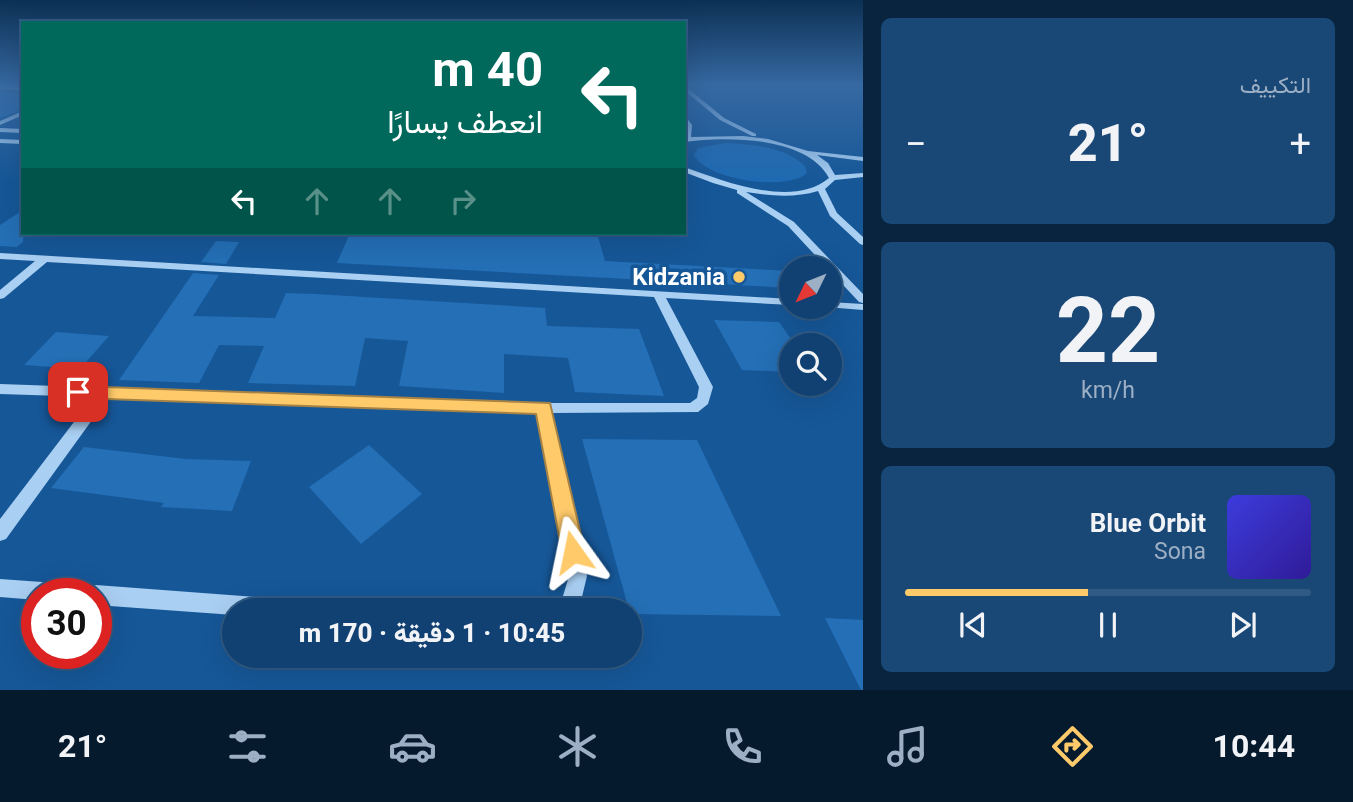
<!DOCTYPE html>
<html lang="ar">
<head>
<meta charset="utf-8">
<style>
  :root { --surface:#104172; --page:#194877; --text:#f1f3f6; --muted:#9cafc4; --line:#305a84; --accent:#ffca6a }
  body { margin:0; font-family:Roboto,Vazirmatn,sans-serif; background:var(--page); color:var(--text); direction:rtl; height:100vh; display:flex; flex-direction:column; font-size:26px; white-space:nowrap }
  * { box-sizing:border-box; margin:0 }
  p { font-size:23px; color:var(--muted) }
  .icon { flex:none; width:38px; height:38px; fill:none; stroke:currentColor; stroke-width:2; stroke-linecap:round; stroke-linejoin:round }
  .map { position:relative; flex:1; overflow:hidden; direction:ltr }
  .sheet { display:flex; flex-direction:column; gap:18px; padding:18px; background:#09243f; width:490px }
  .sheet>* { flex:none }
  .hud { position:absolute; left:21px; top:21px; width:665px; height:214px; border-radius:0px; box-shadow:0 7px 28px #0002,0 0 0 2px var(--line); direction:rtl; background:#00695c; color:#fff; overflow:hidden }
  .needle { width:46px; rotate:227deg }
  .buttons { position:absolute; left:779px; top:256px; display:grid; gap:14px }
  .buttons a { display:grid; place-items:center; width:63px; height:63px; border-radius:50%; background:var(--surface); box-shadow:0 7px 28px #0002,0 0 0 2px var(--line); font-size:35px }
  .speed { position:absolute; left:21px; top:578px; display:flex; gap:14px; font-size:35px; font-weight:700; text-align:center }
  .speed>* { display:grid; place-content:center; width:91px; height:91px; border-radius:50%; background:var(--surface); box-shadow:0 7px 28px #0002,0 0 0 2px var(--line); line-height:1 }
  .speed .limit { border:10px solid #d22; background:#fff; color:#111 }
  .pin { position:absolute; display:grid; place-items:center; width:60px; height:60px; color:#fff; margin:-30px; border-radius:14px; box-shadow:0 4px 10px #0006 }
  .me { position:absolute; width:77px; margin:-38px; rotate:348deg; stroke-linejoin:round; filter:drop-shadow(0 0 5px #0008) }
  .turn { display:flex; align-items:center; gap:24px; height:147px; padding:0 28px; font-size:32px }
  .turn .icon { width:91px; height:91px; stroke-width:2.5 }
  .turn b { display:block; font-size:49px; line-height:60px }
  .lanes { display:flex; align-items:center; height:66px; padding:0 28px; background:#0003; justify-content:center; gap:35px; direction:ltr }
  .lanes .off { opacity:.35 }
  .big { font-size:52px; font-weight:800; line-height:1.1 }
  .sheet .card { flex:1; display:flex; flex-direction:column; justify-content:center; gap:10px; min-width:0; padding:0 24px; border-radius:10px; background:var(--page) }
  .sheet .dial { align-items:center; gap:0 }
  .dial b { font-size:91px; line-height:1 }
  .song { display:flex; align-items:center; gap:21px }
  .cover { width:84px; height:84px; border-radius:10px; background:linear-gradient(135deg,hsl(240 70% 55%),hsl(250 70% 35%)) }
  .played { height:7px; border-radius:4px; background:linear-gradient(90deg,var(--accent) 45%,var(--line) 45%) }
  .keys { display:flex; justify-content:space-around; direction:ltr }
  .heat { display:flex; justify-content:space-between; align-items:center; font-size:38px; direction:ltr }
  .trip { position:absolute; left:222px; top:598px; width:420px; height:70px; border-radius:35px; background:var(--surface); box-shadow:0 7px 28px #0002,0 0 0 2px var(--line); font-weight:800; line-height:70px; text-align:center; direction:rtl }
  .tabs { display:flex; height:112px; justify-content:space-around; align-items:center; background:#061a2e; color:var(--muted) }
  .tabs .icon { width:49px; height:49px }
  .tabs .on { color:var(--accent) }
  .tabs b { font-size:32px; color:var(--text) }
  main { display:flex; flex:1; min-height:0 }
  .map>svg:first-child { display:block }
  .green { fill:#1e6ab2 }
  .building { fill:#246fb6 }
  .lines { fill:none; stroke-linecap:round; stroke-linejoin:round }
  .minor { fill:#a9cff2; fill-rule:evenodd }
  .route { fill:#ffca6a; stroke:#a68345; stroke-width:2 }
  .poi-dot { fill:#ffca6a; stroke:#165798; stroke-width:2.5 }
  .labels { text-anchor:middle; stroke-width:7; stroke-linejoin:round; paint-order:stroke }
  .poi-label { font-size:24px; font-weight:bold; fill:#fff; stroke:#165798; text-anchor:end }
</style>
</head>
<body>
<main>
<section class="sheet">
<div class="card"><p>التكييف</p>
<div class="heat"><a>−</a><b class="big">21°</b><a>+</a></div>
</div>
<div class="card dial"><b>22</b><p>km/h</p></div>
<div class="card">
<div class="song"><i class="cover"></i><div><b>Blue Orbit</b><p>Sona</p></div></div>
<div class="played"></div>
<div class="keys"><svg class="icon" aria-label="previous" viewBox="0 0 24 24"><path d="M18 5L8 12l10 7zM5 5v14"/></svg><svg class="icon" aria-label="pause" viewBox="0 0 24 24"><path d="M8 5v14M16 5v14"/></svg><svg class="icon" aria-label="next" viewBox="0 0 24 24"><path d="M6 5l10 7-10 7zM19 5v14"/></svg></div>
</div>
</section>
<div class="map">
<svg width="863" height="690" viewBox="0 0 863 690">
  <rect width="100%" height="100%" fill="#165798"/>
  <path class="green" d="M726,143C752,144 785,147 805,166L807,173C787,192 706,180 694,155L698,148Z"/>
  <g class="building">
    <polygon points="0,92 23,93 23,109 0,118"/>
    <polygon points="23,210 23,242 17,247 0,246 0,225"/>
    <polygon points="350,233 597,233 605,261 791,271 791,288 337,263"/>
    <polygon points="216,241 239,242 226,264 201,262"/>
    <polygon points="193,273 219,275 193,316 275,318 286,293 315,294 545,308 547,326 639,329 664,396 575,392 568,358 504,354 504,393 399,386 408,341 365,338 355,386 248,383 264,346 219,345 199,383 119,380"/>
    <polygon points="714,320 779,322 791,339 791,372 742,370"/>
    <polygon points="56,332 109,336 80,369 24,365"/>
    <polygon points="582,439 697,440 781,616 630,614"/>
    <polygon points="369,445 422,494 361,544 309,487"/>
    <polygon points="84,447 186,459 251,461 232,511 161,507 164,503 51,488"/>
    <polygon points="825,618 863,620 863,690 861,690"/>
  </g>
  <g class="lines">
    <g class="minor">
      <polygon points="0,85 23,86 23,90 0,89"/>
      <polygon points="684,85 724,118 756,134 756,136 752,136 720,120 684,90"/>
      <polygon points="23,111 23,115 0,125 0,121"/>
      <path d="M684,114L692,125L691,137L743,136L768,139L808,151L863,157V161L817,155L828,163L835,175L863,173V177L835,180L825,189L837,213L863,237V245L860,244L830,216L818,191C795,198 771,196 746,192L794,222L863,294V303L859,302L830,271V268H827L788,226L737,193V190L713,183L684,172V167C724,181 792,209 829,178C807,136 725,136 684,142L686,125Z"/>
      <polygon points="0,128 23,129 23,133 0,132"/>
      <polygon points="0,139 23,140 23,144 0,143"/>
      <polygon points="0,253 791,299 791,305 666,298 713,387 708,404 698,412 552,413 587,576 581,601 575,611 552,611 555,604 563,596 569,576 538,413 108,398 6,539 0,541 0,519 93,397 0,394 0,384 544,403 690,403 697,398 699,387 654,297 47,262 4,298 0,299 0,290 35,261 0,259"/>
      <polygon points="830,302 863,304 863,310 826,307 830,306"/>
      <polygon points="0,579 70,584 77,586 79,593 37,593 37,600 0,597"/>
      <polygon points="96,585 308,601 315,604 318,611 234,611 234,615 96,605 96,593 87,593 89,588"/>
    </g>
  </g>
  <linearGradient id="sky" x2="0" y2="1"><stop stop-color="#0c3054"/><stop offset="0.47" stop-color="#3669a2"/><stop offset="1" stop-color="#3669a2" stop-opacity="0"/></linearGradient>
  <rect width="863" height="181" fill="url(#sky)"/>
  <polygon class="route" points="78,386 550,403 585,552 582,559 573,562 565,559 562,552 536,414 78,398 71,396 69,392 71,387"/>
  <circle class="poi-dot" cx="739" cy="277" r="7"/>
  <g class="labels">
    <g class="poi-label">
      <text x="725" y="285">Kidzania</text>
    </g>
  </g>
</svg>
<div class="buttons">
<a><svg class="needle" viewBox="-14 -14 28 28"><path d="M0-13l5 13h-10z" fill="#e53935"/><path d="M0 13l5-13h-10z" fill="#9cafc4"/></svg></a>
<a><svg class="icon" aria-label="search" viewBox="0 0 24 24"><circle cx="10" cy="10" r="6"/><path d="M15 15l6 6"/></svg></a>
</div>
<div class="speed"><div class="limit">30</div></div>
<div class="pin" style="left:78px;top:392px;background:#d93025"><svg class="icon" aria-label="arrive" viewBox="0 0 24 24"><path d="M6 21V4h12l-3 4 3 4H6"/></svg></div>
<svg class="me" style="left:573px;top:552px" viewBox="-20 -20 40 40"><path d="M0-17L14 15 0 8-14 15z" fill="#ffca6a" stroke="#fff" stroke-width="4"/></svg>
<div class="trip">10:45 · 1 دقيقة · 170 m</div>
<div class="hud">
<div class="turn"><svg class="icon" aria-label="left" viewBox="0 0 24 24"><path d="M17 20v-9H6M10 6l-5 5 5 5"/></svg><div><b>40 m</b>انعطف يسارًا</div></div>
<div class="lanes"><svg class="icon" aria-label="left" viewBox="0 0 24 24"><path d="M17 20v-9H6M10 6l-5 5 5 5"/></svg><svg class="icon off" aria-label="ahead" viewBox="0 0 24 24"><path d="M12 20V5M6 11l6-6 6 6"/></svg><svg class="icon off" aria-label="ahead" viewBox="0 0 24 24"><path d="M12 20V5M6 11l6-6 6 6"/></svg><svg class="icon off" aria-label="right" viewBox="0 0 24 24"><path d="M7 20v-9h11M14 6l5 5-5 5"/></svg></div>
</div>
</div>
</main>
<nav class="tabs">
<b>10:44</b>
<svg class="icon on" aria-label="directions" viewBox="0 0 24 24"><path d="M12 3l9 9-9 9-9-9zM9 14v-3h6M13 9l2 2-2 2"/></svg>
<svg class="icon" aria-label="music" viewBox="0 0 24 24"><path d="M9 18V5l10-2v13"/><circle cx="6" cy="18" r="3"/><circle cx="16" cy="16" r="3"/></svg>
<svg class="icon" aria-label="phone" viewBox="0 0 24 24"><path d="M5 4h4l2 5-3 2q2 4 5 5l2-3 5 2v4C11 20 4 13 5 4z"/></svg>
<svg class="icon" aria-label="climate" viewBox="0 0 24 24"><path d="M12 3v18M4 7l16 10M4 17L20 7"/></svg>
<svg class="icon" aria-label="car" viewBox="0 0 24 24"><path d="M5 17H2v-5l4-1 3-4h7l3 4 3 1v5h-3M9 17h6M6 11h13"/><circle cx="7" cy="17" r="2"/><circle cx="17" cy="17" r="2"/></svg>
<svg class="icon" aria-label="filters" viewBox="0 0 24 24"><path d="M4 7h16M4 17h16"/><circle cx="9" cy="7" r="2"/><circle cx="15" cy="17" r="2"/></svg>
<b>21°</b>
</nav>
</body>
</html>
